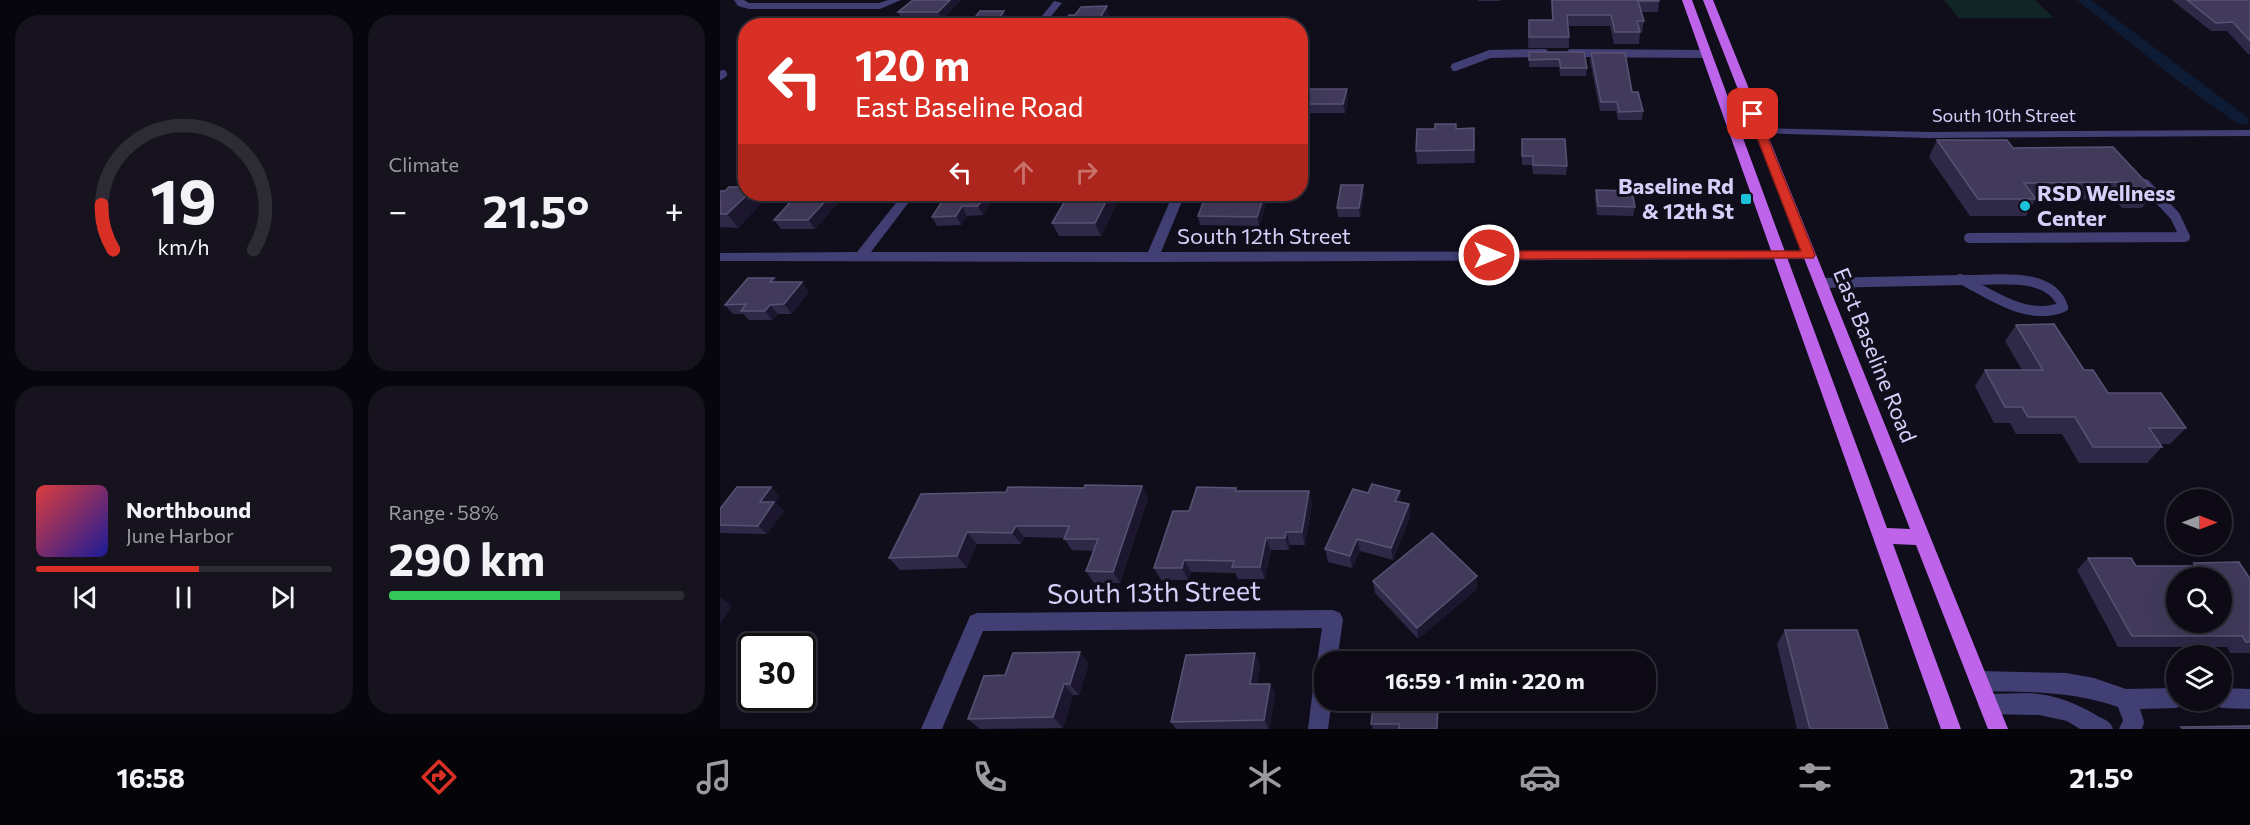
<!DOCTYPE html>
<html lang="en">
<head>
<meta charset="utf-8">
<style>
  :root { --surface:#0d0a15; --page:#16131e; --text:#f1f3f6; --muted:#9a9aa0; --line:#2d2b34; --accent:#d93025 }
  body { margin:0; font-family:Commissioner,sans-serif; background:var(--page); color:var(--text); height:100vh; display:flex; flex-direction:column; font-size:22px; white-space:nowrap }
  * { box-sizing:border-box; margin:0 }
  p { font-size:20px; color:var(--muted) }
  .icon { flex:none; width:33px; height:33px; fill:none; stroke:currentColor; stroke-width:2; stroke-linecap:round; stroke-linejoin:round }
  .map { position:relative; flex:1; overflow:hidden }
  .sheet { display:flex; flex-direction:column; gap:15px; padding:15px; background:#07060c; width:720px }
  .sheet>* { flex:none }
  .top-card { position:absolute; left:18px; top:18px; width:570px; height:183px; border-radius:24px; box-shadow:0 6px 24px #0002,0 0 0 2px var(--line); background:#d93025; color:#fff; overflow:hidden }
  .needle { width:39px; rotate:90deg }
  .tools { position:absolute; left:1446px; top:489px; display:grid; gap:12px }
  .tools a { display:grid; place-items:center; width:66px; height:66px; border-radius:50%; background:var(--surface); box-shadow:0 6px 24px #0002,0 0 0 2px var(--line); font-size:30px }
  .speed { position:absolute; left:18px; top:633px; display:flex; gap:12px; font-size:30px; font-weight:700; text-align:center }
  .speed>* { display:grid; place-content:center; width:78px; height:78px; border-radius:50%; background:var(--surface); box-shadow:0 6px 24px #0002,0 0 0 2px var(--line); line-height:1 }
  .speed .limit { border:3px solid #111; border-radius:9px; background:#fff; color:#111 }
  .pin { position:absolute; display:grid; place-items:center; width:51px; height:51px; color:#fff; margin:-26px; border-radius:12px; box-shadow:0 3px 9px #0006 }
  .me { position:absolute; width:66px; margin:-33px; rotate:90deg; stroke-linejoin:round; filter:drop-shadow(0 0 4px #0008) }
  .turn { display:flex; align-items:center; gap:21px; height:126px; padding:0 18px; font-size:27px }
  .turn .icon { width:78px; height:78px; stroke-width:2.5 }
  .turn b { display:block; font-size:42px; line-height:51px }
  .lanes { display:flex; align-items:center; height:57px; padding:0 18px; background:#0003; justify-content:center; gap:30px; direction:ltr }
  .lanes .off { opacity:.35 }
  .big { font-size:45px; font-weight:700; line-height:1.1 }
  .sheet .card { flex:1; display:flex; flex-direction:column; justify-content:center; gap:9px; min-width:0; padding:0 21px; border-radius:24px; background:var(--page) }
  .sheet .dial { align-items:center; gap:0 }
  .dial svg { height:156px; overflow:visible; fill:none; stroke:var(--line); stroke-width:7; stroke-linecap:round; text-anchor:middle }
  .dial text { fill:var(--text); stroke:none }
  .song { display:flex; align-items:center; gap:18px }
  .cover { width:72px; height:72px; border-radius:9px; background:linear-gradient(135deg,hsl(0 70% 55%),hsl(240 70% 35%)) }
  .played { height:6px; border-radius:3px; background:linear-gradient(90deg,var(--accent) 55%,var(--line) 55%) }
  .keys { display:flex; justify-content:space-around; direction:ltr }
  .heat { display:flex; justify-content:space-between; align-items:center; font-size:33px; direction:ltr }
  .charge { height:9px; border-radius:4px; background:linear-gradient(90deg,#34c759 58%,var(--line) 0) }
  .sheet .tiles { flex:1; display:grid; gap:15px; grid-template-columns:repeat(2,1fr) }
  .trip { position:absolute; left:594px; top:651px; width:342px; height:60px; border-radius:24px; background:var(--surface); box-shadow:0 6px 24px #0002,0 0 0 2px var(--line); font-weight:700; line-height:60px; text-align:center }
  .tabs { display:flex; height:96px; justify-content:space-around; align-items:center; background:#050408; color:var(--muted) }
  .tabs .icon { width:42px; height:42px }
  .tabs .active { color:var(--accent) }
  .tabs b { font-size:27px; color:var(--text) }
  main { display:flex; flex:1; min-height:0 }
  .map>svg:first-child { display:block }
  .green { fill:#122525 }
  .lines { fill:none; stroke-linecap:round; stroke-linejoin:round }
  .canal { fill:#0e1b35; fill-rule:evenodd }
  .service-far1 { stroke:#423f75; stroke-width:8 }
  .service { stroke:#423f75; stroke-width:10 }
  .minor { fill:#423f75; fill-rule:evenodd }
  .primary { fill:#bd64eb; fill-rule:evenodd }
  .wall { fill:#2f2948 }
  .shaded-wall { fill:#1c162f }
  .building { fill:#413a5b; stroke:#585274; stroke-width:1.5; fill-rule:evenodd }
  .route { fill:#d93025; stroke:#8d1f18; stroke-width:1.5 }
  .poi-dot { fill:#1cc0d8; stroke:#110e1c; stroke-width:2 }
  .labels { text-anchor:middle; stroke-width:6; stroke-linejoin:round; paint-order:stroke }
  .far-street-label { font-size:18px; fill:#d5cff9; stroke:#110e1c }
  .poi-label { font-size:22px; font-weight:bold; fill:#d5cff9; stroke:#110e1c; text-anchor:end }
  .street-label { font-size:22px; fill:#d5cff9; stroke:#110e1c }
  .near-street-label { font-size:27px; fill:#d5cff9; stroke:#110e1c }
</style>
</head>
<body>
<main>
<section class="sheet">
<div class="tiles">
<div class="card dial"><svg viewBox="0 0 100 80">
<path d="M14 69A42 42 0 1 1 86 69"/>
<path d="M14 69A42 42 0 0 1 8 46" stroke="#d93025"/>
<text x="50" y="56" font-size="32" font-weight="700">19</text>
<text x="50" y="72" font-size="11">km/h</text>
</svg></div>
<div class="card"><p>Climate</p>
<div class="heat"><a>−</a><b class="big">21.5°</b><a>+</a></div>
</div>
<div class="card">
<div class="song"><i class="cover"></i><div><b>Northbound</b><p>June Harbor</p></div></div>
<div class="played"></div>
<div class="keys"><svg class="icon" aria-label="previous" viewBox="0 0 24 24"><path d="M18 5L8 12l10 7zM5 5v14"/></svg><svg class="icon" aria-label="pause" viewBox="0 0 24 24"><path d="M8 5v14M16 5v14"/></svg><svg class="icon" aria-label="next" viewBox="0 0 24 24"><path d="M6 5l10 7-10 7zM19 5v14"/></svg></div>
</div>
<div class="card"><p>Range · 58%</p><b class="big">290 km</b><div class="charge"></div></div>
</div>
</section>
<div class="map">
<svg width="1530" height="729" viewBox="0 0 1530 729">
  <rect width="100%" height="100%" fill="#110e1c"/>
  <polygon class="green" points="1224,0 1315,0 1334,18 1239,18"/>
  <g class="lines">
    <polygon class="canal" points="1357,0 1371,0 1528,118 1528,124 1518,124 1453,77"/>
    <g class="service-far1">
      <polyline points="851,53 986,54"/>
      <polyline points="735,67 770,54 824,53"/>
      <polyline points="0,76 3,74"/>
    </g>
    <g class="service">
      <polyline points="1249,238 1465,237 1455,216 1425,184"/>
      <polyline points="1240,279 1243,280"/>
      <path d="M1243,280C1274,281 1331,270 1343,307C1308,321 1273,296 1243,280Z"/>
      <polyline points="1101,283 1243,280"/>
    </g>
    <g class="minor">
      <polygon points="14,0 24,0 29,3 159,3 168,0 181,0 160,9 29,9 18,6"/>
      <polygon points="334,1 342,3 323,26 314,26"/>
      <polygon points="1039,128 1209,132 1530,130 1530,136 1209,138 1035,133 1035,129"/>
      <polygon points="183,194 195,194 151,252 428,252 453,194 465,194 441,252 1089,251 1096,255 1089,259 432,262 0,261 0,253 137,252"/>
      <polygon points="613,610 620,613 623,619 617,662 604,662 604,700 612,700 608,729 588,729 594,680 597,673 604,670 600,669 597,662 602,628 263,631 222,729 201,729 250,616 257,613"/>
      <path d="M1259,671L1346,673L1374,678L1406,689L1456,688V700H1465L1463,705L1456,708L1420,709L1424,722L1422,729H1399L1403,720L1398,707C1353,691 1307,692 1259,691L1252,688L1249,681L1252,674Z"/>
      <polygon points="1502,688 1530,689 1530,709 1502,708 1495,705 1493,700 1502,700"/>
      <path d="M1309,693C1334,695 1354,702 1376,715C1384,720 1390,720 1393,729H1360L1347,721L1319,715L1268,714L1261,711L1258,704L1261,697L1268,694Z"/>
    </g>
    <polygon class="primary" points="962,0 972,0 1167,528 1190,529 983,0 993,0 1288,729 1268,729 1196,545 1173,544 1241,729 1221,729"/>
  </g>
  <g class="wall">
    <polygon points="241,0 222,20 182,20 178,12"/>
    <rect x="758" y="0" width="22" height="1"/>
    <polygon points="831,0 939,0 939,1 938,12 921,12 924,21 922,32 920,32 919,44 894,44 890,26 848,26 849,37 849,48 808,48 809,20 832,20"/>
    <polygon points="1452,0 1530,0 1530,54 1528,54 1507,31 1491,31"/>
    <polygon points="809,52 864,52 867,68 866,76 840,76 839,67 809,67"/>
    <polygon points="871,53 912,92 923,111 922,120 898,120 896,111 880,111 870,61"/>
    <polygon points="580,89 628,98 625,113 580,113"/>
    <polygon points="754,128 755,163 697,164 696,151 737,129"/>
    <polygon points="802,139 847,166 846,175 813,174 812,165 802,165"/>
    <polygon points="1217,140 1293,148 1434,191 1422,208 1402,208 1394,199 1315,200 1306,216 1250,216 1209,157"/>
    <polygon points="876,190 915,207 913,216 877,215 875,199"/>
    <polygon points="0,191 44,200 18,228 0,227"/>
    <polygon points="90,194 126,194 95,229 61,229 54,220 87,197"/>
    <polygon points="644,194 640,217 618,217 617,208"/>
    <polygon points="274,197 263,215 247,216 241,225 217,226 212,217"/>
    <polygon points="400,197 381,236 339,236 332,223"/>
    <polygon points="546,205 539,226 480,225 478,216"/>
    <polygon points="54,278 58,282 89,291 72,314 58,314 52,320 29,320 23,314 13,314 5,305"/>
    <polygon points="1296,325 1364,370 1388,393 1466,428 1450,444 1440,444 1442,447 1427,463 1359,463 1342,434 1296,434 1290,423 1274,423 1255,386 1265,370 1302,370 1285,341"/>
    <polygon points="422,486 428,498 400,583 374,583 366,571 374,551 352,550 344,539 344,538 304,537 301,544 257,544 247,568 180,570 169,558 286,492"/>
    <polygon points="516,488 517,491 589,491 592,504 585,545 570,545 569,550 551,550 545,579 518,579 515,573 471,572 468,580 441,580 434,568 469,511"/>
    <polygon points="60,496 55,503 64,511 47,534 0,533 0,509"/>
    <polygon points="681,502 689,504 690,517 673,560 640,551 632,568 608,562 605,549"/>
    <polygon points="1368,558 1416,566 1471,566 1474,563 1530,579 1530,653 1510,653 1507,647 1398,647 1357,570"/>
    <polygon points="653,581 757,589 698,639 655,593"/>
    <polygon points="1065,630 1168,729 1077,729 1057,644"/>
    <polygon points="369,663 359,695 353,695 343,728 260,729 248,719 285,675"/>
    <polygon points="540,664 537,684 550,684 555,695 549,729 456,729 451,722"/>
    <polygon points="654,700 719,700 718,729 653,729 651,724"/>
  </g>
  <g class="shaded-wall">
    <polygon points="230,0 241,0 222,20 218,12"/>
    <polygon points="387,6 390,16 384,26 375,26"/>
    <polygon points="284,11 288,19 283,26 273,26"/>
    <polygon points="26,84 26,91 21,85"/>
    <polygon points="627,89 628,98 625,113 623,104"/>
    <polygon points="643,185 644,194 640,217 639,208"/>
    <polygon points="28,194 39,194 44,200 18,228 7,214"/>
    <polygon points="112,194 126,194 95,229 88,220"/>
    <polygon points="266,194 273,194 274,197 263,215 258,206"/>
    <polygon points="390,194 398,194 400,197 381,236 375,223"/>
    <polygon points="544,196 546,205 539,226 537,217"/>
    <polygon points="242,206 247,216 241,225 236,216"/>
    <polygon points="54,278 62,287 50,282"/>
    <polygon points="82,282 89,291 72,314 64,304"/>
    <polygon points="50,305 58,314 52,320 45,311"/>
    <polygon points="422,486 428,498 400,583 393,572"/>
    <polygon points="51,487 60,496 55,503 64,511 47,534 38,526 40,502"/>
    <polygon points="589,491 592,504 585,545 582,532"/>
    <polygon points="680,491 681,504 675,501"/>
    <polygon points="689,504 690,517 673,560 671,548"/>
    <polygon points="296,526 304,537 301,544 292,533"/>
    <polygon points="247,532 257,544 247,568 237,556"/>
    <polygon points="566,532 570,545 569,550 565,538"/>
    <polygon points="546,538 551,550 545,579 540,567"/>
    <polygon points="637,539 640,551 632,568 630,556"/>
    <polygon points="464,560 471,572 468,580 462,568"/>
    <polygon points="757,576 757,589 698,639 697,628"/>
    <polygon points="0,597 12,606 0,624"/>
    <polygon points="360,652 369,663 359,695 350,684"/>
    <polygon points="535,653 540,664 535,695 530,684"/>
    <polygon points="344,684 353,695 343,728 333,717"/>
    <polygon points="550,684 555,695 549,729 544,720"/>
    <polygon points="718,700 719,700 718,729 717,729"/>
  </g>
  <g class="building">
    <polygon points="193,0 230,0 218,12 178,12"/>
    <polygon points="832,0 939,0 939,1 918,1 924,21 917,21 920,32 895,32 891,15 847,15 849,37 809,37 809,20 833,20"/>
    <polygon points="1467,0 1530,0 1530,41 1513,22 1496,23"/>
    <polygon points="387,6 375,26 342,26 349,15 355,15 361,7"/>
    <polygon points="260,11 284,11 273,26 248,26"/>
    <polygon points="809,52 864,52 867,68 841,68 839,59 809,60"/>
    <polygon points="871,53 905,53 912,92 918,92 923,111 899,112 897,102 881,102"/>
    <polygon points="26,74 26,84 21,85"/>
    <polygon points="580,89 627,89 623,104 580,104"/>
    <polygon points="715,124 736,124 736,129 754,128 754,150 696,151 697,129 715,129"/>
    <polygon points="802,139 845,139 847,166 813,165 813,156 802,156"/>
    <polygon points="1217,140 1287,140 1293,148 1393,147 1434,191 1413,191 1405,182 1304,183 1316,199 1258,199"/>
    <polygon points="621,185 643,185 639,208 617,208"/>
    <polygon points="9,187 26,187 26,194 28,194 7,214 0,214 0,191 5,191"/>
    <polygon points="876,190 912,191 915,207 878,206"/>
    <polygon points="90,194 112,194 88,220 54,220 75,197 87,197"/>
    <polygon points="227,194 266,194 258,206 242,206 236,216 212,217"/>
    <polygon points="349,194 390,194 375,223 332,223"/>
    <polygon points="514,196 544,196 537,217 478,216 484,200 512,201"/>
    <polygon points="28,278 54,278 50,282 82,282 64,304 50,305 45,311 21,311 26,304 5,305"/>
    <polygon points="1334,324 1364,370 1373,370 1388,393 1441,393 1466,428 1429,428 1442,447 1373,447 1355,417 1308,417 1302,407 1285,407 1265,370 1323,370 1296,325"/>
    <polygon points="652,484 680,491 675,501 689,504 671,548 637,539 630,556 605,549 633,489 648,493"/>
    <polygon points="365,485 422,486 393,572 366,571 378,539 344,539 349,526 296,526 292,533 247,532 237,556 169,558 201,494 286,492 288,487 364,488"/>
    <polygon points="17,487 51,487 40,502 54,502 38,526 0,525 0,509"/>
    <polygon points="477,487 516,488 515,491 589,491 582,532 566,532 565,538 546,538 540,567 512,567 514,561 464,560 462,568 434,568 453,511 469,511"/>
    <polygon points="712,533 757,576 697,628 653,581"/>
    <path d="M1368,558H1411L1416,566H1476L1474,563L1519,562L1530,579V642H1526L1522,636H1412ZM1456,578H1502V622H1456Z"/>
    <polygon points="1065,630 1137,630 1168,729 1090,729"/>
    <polygon points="360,652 350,684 344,684 333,717 248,719 264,676 285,675 293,653"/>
    <polygon points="535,653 530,684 550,684 544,720 451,722 466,655"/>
    <polygon points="667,655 719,656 719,662 667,662"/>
    <polygon points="654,700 718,700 717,729 679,729 679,724 651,724"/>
    <polygon points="1530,726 1530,729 1463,729 1461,727"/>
  </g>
  <polygon class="route" points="1029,112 1038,114 1095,255 1093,258 769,259 763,255 769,251 1081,251 1028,114"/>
  <g class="poi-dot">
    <rect x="1020" y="193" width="12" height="12" rx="3"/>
    <circle cx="1305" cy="206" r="6"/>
  </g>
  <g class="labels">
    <g class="far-street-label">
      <text x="1284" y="122">South 10th Street</text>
    </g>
    <g class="poi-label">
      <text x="1014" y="194">Baseline Rd<tspan x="1014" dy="25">&amp; 12th St</tspan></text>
      <text x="1317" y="201" text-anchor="start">RSD Wellness<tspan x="1317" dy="25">Center</tspan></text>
    </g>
    <g class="street-label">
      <text x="544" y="244">South 12th Street</text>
      <text transform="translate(1155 355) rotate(68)" y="8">East Baseline Road</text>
    </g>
    <g class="near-street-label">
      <text transform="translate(434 593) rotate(-1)" y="9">South 13th Street</text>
    </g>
  </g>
</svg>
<div class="tools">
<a><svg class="needle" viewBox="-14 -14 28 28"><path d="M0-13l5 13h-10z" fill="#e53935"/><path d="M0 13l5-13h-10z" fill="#9a9aa0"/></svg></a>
<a><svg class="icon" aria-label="search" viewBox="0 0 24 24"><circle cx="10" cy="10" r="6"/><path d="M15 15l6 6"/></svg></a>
<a><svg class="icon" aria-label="layers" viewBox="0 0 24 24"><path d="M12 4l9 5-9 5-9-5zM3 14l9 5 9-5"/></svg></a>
</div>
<div class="speed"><div class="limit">30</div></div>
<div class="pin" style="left:1033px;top:114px;background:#d93025"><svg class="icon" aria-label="arrive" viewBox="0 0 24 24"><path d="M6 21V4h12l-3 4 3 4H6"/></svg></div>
<svg class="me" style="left:769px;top:255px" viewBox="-20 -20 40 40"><circle r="17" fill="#d93025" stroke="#fff" stroke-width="3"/><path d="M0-11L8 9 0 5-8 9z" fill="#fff"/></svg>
<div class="trip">16:59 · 1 min · 220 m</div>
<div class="top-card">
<div class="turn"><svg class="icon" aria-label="left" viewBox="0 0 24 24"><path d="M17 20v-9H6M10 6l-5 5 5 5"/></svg><div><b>120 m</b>East Baseline Road</div></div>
<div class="lanes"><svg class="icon" aria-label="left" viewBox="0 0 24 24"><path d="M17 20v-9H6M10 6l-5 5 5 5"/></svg><svg class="icon off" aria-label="ahead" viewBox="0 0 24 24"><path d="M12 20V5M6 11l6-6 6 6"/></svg><svg class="icon off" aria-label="right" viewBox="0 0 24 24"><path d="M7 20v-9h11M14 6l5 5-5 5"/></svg></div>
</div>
</div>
</main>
<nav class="tabs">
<b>16:58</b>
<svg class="icon active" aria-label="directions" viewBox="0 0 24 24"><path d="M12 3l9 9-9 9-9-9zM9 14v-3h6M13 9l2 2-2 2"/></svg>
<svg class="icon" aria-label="music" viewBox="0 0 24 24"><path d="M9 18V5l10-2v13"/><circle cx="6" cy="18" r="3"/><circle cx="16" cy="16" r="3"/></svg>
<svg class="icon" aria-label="phone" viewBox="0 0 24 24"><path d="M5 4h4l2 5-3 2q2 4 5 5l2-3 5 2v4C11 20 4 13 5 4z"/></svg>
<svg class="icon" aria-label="climate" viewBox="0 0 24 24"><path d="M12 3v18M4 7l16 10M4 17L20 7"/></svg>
<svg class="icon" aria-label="car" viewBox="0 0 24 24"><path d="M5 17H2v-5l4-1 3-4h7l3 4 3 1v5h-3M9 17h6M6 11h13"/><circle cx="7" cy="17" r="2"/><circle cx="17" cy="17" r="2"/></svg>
<svg class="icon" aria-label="filters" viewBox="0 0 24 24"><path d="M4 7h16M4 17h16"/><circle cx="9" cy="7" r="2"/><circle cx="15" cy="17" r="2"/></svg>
<b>21.5°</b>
</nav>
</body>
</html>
